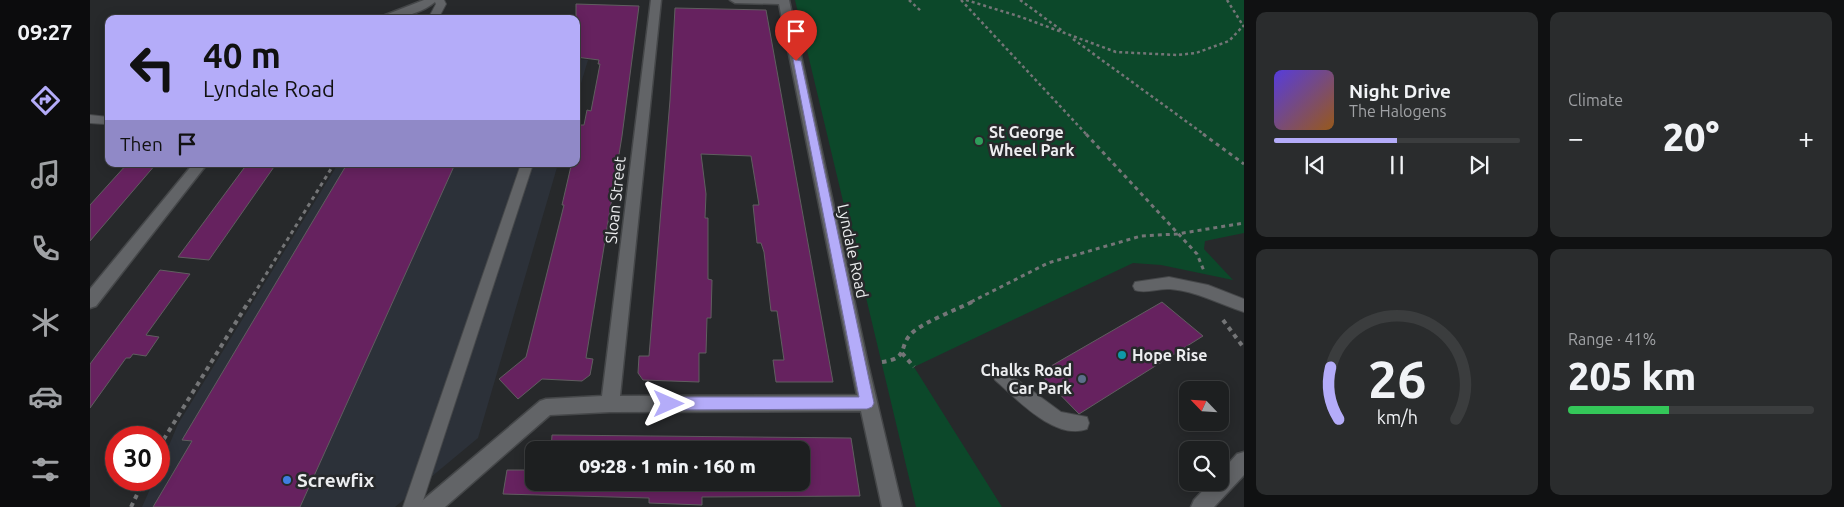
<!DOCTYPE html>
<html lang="en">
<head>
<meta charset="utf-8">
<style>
  :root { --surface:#1d1f20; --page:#2a2c2d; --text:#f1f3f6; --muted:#a0a2a5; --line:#3b3d3e; --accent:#b4acf9 }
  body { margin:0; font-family:Ubuntu,sans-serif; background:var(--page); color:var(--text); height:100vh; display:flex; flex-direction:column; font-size:19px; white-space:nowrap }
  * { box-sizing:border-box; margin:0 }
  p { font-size:16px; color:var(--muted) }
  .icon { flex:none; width:28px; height:28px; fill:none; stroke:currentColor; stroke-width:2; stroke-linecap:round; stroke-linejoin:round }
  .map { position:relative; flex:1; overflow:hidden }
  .sheet { display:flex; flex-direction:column; gap:12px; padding:12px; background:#101112; width:600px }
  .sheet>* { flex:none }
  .hud { position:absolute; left:15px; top:15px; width:475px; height:152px; border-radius:10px; box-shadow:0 2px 12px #0003,0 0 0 1px var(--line); background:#b4acf9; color:#111; overflow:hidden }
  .needle { width:32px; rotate:295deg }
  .buttons { position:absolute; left:1089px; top:381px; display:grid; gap:10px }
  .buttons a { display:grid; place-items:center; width:50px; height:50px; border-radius:10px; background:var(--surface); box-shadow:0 2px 12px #0003,0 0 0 1px var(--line); font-size:25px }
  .speed { position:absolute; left:15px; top:426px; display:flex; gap:10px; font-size:25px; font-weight:700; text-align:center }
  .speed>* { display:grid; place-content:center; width:65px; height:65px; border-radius:50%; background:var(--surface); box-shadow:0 2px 12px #0003,0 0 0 1px var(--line); line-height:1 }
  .speed .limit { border:8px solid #d22; background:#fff; color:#111 }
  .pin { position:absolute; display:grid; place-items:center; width:42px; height:42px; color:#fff; margin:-51px -21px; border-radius:50% 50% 50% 0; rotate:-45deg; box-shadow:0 0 5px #0007 }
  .pin .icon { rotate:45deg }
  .me { position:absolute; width:55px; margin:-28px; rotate:90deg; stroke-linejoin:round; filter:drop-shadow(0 0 4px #0008) }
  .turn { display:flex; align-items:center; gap:18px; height:105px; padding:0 15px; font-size:22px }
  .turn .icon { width:65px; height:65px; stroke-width:2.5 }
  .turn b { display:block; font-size:35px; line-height:42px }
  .then { display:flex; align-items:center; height:48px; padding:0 15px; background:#0003; gap:10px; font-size:19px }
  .big { font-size:38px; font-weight:800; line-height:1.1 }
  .sheet .tile { flex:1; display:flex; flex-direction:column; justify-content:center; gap:8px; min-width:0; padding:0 18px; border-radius:10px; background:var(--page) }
  .sheet .dial { align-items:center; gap:0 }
  .dial svg { height:130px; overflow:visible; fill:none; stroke:var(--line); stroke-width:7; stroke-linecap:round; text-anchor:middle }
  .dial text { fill:var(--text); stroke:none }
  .song { display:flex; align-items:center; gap:15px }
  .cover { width:60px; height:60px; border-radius:8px; background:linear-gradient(135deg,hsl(250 70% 55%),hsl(30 70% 35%)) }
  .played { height:5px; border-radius:2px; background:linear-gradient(90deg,var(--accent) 50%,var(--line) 50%) }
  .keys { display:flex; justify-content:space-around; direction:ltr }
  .heat { display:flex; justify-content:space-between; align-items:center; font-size:28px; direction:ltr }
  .charge { height:8px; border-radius:4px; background:linear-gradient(90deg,#34c759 41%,var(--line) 0) }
  .sheet .tiles { flex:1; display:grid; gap:12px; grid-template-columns:repeat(2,1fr) }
  .trip { position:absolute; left:435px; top:441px; width:285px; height:50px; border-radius:10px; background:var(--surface); box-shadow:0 2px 12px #0003,0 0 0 1px var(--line); font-weight:800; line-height:50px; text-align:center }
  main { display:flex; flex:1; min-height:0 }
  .menu { display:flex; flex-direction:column; width:90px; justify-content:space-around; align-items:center; background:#0c0c0d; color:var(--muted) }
  .menu .icon { width:35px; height:35px }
  .menu .selected { color:var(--accent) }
  .menu b { font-size:22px; color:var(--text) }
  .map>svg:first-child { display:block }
  .built { fill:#2c3139 }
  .green { fill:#0c482a }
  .building { fill:#66225f; stroke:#605e60; fill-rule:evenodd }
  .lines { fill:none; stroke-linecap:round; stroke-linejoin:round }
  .lane-casing { stroke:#454749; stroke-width:2 }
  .street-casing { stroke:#454749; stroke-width:3 }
  .path-far2 { stroke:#747577; stroke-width:2.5; stroke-dasharray:3 3; stroke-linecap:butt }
  .path-far1 { stroke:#747577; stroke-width:3; stroke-dasharray:4 4; stroke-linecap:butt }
  .path { stroke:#747577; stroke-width:4; stroke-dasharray:4.5 4.5; stroke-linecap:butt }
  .lane { fill:#626467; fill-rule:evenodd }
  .street { fill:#626467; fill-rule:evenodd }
  .route { fill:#b4acf9; stroke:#7570a2 }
  .leisure-dot { fill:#2e9e5b; stroke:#27292b; stroke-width:2 }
  .culture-dot { fill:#0f9aa8; stroke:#27292b; stroke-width:2 }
  .service-dot { fill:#5c6f8a; stroke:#27292b; stroke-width:2 }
  .shop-dot { fill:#3f7fe0; stroke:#27292b; stroke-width:2 }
  .labels { text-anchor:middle; stroke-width:5; stroke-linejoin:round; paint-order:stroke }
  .poi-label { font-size:16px; font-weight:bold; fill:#ecedef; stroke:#27292b; text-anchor:start }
  .street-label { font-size:16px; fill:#ecedef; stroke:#27292b }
  .near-poi-label { font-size:19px; font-weight:bold; fill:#ecedef; stroke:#27292b; text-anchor:start }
</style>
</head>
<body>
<main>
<nav class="menu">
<b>09:27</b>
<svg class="icon selected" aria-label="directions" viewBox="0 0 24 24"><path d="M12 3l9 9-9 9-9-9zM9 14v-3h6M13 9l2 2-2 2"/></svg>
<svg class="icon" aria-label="music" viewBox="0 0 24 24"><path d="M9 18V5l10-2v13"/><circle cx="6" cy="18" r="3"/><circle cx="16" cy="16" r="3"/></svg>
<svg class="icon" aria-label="phone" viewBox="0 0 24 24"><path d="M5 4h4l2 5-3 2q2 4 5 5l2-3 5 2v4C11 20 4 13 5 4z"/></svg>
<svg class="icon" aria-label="climate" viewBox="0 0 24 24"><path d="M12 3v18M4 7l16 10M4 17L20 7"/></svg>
<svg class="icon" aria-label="car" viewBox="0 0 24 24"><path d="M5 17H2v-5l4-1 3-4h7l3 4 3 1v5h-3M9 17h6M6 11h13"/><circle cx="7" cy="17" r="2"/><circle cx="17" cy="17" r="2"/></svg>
<svg class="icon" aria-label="filters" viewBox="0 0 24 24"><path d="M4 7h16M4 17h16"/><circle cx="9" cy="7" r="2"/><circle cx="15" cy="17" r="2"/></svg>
</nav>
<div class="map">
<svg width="1154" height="507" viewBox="0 0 1154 507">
  <rect width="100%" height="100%" fill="#27292b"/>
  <g class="built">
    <polygon points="486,59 498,60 486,100"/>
    <polygon points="248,164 468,164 388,438 305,507 52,507 64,480 69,480 69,469 88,424"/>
  </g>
  <polygon class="green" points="705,0 1154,0 1154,233 1115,241 1114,249 1143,280 1071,265 1043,263 824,367 912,507 826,507"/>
  <g class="building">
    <polygon points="486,4 549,6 532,136 496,358 503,359 500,375 492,381 452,379 428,399 409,379 436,357 474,205 472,205 481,166 486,166 486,125 494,125 497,110 501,111 510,64 508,64 509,60 486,57"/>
    <polygon points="585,8 676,10 743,382 686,382 683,360 694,360 687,311 681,311 674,252 671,243 667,243 663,205 669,205 661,156 611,154 616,194 615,218 618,218 618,279 622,280 621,318 617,318 616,353 609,353 609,382 553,380 548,373 549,356 559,356 580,100"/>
    <polygon points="37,164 66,164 0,241 0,205"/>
    <polygon points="157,164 186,164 119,260 88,257"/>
    <polygon points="257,164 365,164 210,507 63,507 102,441 92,440"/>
    <polygon points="70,270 100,274 56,335 69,337 56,356 43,354 40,358 36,358 0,408 0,364"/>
    <polygon points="1072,302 1113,336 989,414 949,373"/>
    <path d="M462,435L761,438L770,496L612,497V505L559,503V498L413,494L417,470H439L443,449L461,450ZM444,450H711V482H444Z"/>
  </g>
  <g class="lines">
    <g class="lane-casing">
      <g id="lane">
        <polygon points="344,0 354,0 356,4 348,19 338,19 346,4"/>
        <polygon points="0,115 18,117 19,122 14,124 0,123"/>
        <polygon points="431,164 443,164 331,507 313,507"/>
        <path d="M1079,277L1118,285L1154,299V312C1129,304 1106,291 1080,289C1068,288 1056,294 1045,290L1043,286L1045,282Z"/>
        <path d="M911,368L971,412L997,417L999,423L997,429C965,441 927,399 905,380L903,375L905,370Z"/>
      </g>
    </g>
    <g class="street-casing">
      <g id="street">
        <path d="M334,0H347C332,15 305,19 285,19Z"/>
        <polygon points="561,0 571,0 530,396 767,395 689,4 645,3 640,0 699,0 778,364 812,507 792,507 771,411 520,412 460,415 355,507 330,507 333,500 450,401 456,399 512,396"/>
        <polygon points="103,164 117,164 6,306 0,308 0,289"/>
        <polygon points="1154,452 1154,475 1124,507 1101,507 1104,500 1121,482 1130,482 1130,473 1147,454"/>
      </g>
    </g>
    <g class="path-far2">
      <polyline points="819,0 832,12"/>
      <polyline points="871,0 997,135"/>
      <polyline points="876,0 931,17 1026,52 1087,55 1106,53 1139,41 1154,25"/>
      <polyline points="930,0 974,32"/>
      <polyline points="1137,0 1154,27"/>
      <polyline points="983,39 1115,135"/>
    </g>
    <g class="path-far1">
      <polyline points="996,134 1107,254 1114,271"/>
      <polyline points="1113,134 1154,164"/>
      <polyline points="159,302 244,164"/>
      <polyline points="881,302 958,263 1051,236 1087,234 1154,223"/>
    </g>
    <g class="path">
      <polyline points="1133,320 1154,348"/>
      <polyline points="812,353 824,367"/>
      <path d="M792,362C821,358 807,346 823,332C836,321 868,309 884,301"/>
      <polyline points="69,447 159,301"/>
      <polyline points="41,507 54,480"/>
    </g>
    <use href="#lane" class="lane"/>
    <use href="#street" class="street"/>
  </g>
  <polygon class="route" points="703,59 711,61 784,403 782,407 777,409 579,410 574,408 573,404 574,399 579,397 769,397"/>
  <circle class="leisure-dot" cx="889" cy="141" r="5"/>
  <circle class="culture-dot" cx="1032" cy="355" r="5"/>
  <circle class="service-dot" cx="992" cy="379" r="5"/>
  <circle class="shop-dot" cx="197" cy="480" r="5"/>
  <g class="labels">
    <g class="poi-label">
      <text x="899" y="138">St George<tspan x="899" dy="18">Wheel Park</tspan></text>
      <text x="1042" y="361">Hope Rise</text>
      <text x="982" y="376" text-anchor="end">Chalks Road<tspan x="982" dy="18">Car Park</tspan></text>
    </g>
    <g class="street-label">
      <text transform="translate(525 200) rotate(-84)" y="6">Sloan Street</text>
      <text transform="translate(763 251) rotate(78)" y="6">Lyndale Road</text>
    </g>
    <g class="near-poi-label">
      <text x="207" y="487">Screwfix</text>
    </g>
  </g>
</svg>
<div class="buttons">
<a><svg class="needle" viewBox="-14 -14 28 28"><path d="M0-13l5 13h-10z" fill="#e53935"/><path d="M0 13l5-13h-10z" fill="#a0a2a5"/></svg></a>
<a><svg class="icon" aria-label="search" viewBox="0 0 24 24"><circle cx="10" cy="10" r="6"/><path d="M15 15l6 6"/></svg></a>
</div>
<div class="speed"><div class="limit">30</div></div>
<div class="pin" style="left:706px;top:61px;background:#d93025"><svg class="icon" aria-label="arrive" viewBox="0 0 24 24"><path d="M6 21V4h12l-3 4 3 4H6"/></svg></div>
<svg class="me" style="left:579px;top:404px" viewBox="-20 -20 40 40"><path d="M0-17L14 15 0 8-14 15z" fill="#b4acf9" stroke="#fff" stroke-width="4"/></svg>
<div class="trip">09:28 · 1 min · 160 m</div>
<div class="hud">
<div class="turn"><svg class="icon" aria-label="left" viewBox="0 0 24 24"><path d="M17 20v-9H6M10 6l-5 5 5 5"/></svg><div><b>40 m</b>Lyndale Road</div></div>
<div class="then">Then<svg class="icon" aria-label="arrive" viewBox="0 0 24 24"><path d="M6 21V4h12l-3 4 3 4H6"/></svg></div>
</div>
</div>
<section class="sheet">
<div class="tiles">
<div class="tile">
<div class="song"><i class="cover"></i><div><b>Night Drive</b><p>The Halogens</p></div></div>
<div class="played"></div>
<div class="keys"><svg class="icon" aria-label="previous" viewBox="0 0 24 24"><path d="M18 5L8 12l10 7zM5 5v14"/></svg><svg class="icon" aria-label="pause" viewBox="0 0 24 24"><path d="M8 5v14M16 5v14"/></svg><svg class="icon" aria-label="next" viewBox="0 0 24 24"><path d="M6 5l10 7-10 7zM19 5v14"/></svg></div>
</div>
<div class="tile"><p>Climate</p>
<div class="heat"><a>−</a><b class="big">20°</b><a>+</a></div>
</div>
<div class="tile dial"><svg viewBox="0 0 100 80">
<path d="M14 69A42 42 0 1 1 86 69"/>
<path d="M14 69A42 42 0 0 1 9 37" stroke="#b4acf9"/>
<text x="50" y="56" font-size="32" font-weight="700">26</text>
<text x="50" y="72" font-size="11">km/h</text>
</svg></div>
<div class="tile"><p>Range · 41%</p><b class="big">205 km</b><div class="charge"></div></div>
</div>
</section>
</main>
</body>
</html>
